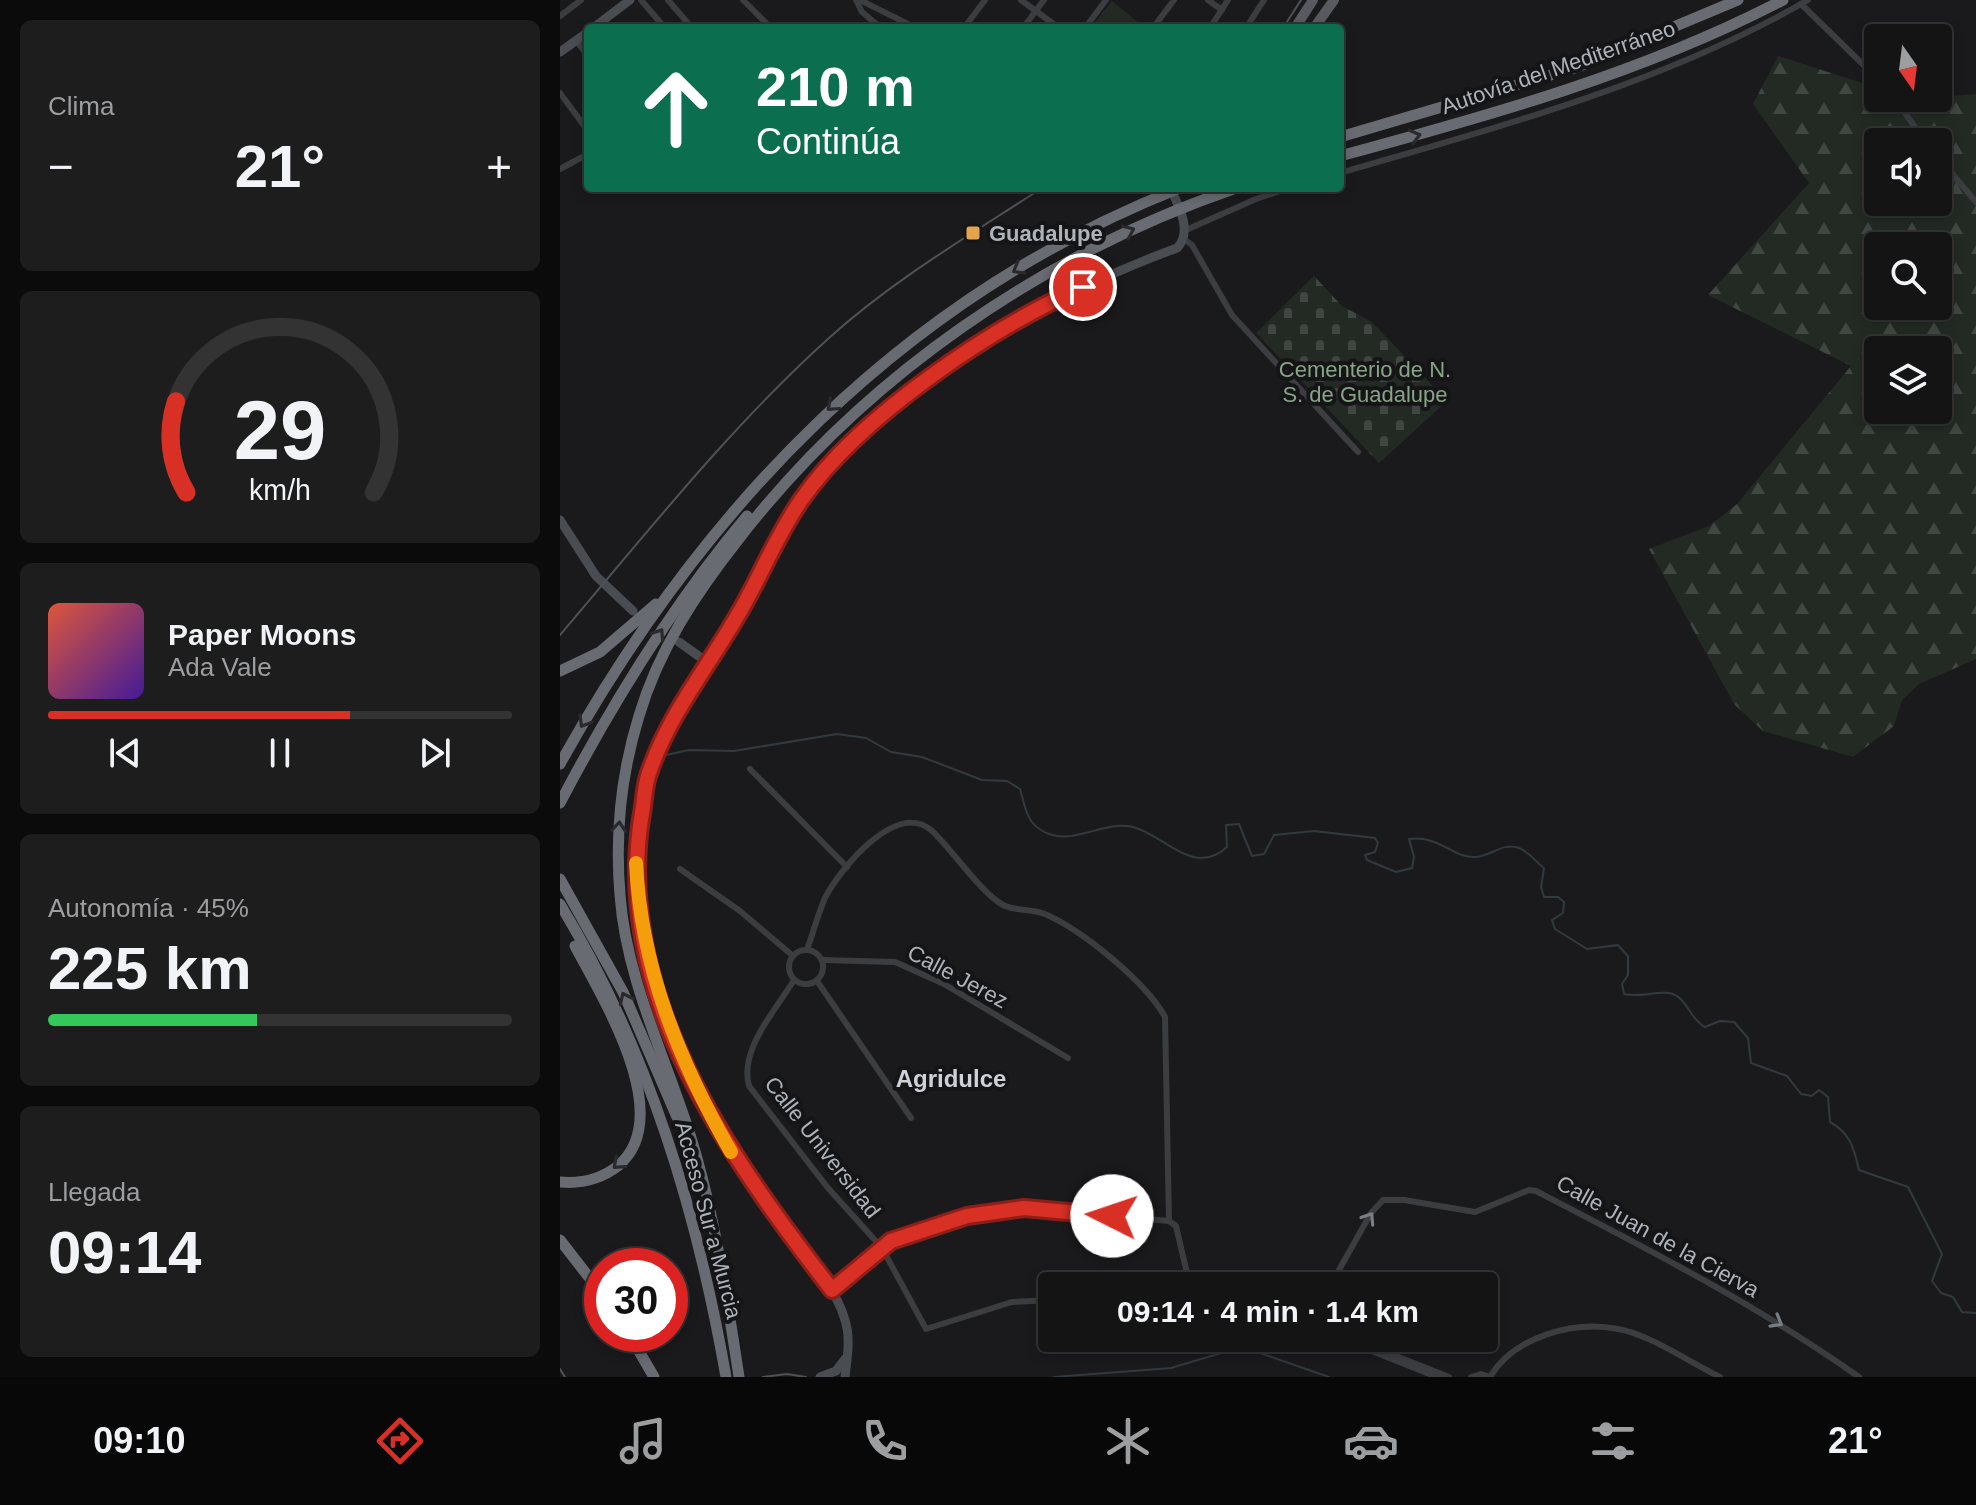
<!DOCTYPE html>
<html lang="es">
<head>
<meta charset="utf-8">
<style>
  :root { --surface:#141415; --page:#1d1d1e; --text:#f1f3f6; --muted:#9d9ea0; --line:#333334; --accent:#d93025 }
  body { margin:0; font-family:Helvetica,sans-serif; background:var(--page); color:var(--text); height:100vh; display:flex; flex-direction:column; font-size:30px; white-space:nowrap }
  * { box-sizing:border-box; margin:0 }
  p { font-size:26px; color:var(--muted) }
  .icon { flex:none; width:44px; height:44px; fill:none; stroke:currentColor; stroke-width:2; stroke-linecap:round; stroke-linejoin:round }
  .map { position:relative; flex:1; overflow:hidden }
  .drawer { display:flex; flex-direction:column; gap:20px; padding:20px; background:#0b0b0c; width:560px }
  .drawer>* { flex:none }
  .guide { position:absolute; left:24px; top:24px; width:760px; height:168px; border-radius:8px; box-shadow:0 4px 12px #0003,0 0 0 2px var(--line); background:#0b6e4f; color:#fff; overflow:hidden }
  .needle { width:52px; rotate:166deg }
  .controls { position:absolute; left:1304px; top:24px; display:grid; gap:16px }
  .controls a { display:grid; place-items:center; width:88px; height:88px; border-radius:8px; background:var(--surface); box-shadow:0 4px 12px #0003,0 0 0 2px var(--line); font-size:40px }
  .speed { position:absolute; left:24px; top:1248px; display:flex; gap:16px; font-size:40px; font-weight:700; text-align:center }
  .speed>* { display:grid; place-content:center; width:104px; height:104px; border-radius:50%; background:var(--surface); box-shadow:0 4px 12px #0003,0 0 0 2px var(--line); line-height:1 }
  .speed .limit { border:12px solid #d22; background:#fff; color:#111 }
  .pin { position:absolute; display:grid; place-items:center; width:68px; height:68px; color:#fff; margin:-34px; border:4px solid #fff; border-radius:50%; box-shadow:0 2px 8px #0007 }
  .me { position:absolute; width:88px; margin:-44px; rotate:274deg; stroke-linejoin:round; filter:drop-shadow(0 0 6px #0008) }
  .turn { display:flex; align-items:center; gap:28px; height:168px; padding:0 40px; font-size:36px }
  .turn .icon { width:104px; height:104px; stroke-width:2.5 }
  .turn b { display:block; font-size:56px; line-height:68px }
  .big { font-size:60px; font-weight:700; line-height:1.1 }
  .drawer .tile { flex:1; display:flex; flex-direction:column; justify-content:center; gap:12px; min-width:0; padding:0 28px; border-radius:12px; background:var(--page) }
  .drawer .dial { align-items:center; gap:0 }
  .dial svg { height:208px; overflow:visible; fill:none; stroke:var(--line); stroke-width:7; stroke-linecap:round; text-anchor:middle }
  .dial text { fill:var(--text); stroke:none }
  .song { display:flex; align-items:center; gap:24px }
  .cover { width:96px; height:96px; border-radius:12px; background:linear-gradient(135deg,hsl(10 70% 55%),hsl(260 70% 35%)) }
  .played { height:8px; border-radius:4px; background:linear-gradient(90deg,var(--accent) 65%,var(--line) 65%) }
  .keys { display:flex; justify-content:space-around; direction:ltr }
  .heat { display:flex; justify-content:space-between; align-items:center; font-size:44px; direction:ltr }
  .charge { height:12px; border-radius:6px; background:linear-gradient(90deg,#34c759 45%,var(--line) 0) }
  .trip { position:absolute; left:478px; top:1272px; width:460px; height:80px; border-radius:8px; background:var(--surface); box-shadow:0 4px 12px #0003,0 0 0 2px var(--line); font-weight:700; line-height:80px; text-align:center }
  .tab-bar { display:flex; height:128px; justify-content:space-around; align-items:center; background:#080808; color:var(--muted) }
  .tab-bar .icon { width:56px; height:56px }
  .tab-bar .active { color:var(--accent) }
  .tab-bar b { font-size:36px; color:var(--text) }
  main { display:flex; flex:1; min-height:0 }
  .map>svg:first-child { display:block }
  .forest { fill:url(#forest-firs); fill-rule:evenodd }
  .cemetery { fill:url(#cemetery-stones) }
  .park { fill:url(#park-tufts) }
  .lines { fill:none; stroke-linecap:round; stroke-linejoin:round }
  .stream { stroke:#313a3f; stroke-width:2 }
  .street { stroke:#3b3d41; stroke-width:6 }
  .secondary { stroke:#494c51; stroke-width:9 }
  .primary { stroke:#585a5f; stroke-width:10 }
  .highway { stroke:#686b71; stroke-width:11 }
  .tram { stroke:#4e5156; stroke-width:2 }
  .oneway { stroke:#2a2a2e }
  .oneway2 { stroke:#7a7d84 }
  .route-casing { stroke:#8d1f18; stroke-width:20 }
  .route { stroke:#d93025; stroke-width:14 }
  .slow { stroke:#f59e0b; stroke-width:14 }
  .poi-dot { fill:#e4a54a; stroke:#151517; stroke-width:3 }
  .labels { text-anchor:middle; stroke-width:8; stroke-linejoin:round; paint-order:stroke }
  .street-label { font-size:22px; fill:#aeb2ba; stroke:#151517 }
  .poi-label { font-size:22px; font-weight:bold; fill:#aeb2ba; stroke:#151517; text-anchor:start }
  .park-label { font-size:22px; fill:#87a486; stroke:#151517 }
  .neighbourhood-label { font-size:24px; font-weight:bold; fill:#ced1d7; stroke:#151517 }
</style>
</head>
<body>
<main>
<section class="drawer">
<div class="tile"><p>Clima</p>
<div class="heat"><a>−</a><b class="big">21°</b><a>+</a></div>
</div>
<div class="tile dial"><svg viewBox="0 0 100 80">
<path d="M14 69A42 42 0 1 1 86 69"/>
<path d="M14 69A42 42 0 0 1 10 34" stroke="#d93025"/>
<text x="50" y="56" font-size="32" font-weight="700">29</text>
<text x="50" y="72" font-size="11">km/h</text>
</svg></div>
<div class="tile">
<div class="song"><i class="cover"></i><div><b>Paper Moons</b><p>Ada Vale</p></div></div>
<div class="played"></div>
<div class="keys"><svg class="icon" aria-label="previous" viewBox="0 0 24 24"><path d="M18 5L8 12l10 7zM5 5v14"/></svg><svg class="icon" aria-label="pause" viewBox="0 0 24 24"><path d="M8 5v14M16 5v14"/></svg><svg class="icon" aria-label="next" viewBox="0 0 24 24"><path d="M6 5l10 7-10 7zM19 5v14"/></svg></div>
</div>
<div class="tile"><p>Autonomía · 45%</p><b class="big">225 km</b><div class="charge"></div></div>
<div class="tile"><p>Llegada</p><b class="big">09:14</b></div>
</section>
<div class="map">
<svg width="1416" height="1377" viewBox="0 0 1416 1377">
  <defs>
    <pattern id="forest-firs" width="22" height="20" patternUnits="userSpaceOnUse" patternTransform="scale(2)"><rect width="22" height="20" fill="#222a23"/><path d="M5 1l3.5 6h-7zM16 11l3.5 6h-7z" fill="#404641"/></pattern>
    <pattern id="cemetery-stones" width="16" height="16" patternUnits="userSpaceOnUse" patternTransform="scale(2)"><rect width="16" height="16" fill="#222a23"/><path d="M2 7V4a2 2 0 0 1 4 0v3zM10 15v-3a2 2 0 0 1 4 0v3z" fill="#404641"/></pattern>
    <pattern id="park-tufts" width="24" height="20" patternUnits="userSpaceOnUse" patternTransform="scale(2)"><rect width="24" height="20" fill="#222a23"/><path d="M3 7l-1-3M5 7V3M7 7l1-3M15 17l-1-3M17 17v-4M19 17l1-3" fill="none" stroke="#404641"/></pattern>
  </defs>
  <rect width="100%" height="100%" fill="#1a1a1c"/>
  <path class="forest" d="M1218,56L1318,88V98L1353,99L1416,94V659L1359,684L1342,700L1334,726L1293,757L1203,731L1174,704L1089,549L1149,526L1177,504L1291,366L1148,295L1249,183L1193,104ZM1318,142H1378V202H1318ZM1318,246H1378V306H1318ZM1318,350H1378V410H1318Z"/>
  <polygon class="cemetery" points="754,276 782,306 812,322 887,401 819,463 696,333"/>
  <polygon class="park" points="552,1 585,28 531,28"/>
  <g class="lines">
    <g class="stream">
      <path d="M106,755L129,750L174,751L277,734L306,738L331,752L362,757L422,780L447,781L460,789C464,802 466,820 478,828C509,851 541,819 573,827C605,835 633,878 667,847L666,825L679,824L692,856L704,854L714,835L754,831L815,838L818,843L815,852L805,855L807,860L836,872L852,868L854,857L849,839C880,835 894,859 916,857C931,856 943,842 959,848C968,851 977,863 984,868L981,887L984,897H998L1004,902L1003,913L992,920L995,929L1027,949L1058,945L1068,956V975L1062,984L1064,994C1080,998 1094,991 1109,993C1127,996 1129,1019 1145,1027L1160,1021L1174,1022L1188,1038L1191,1063L1227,1076L1241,1094L1252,1096L1259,1090L1268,1097L1270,1122C1290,1133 1294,1148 1299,1170L1348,1187L1382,1254L1372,1281L1381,1293L1393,1297L1402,1312L1416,1313"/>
      <polyline points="494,1377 611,1368 668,1351 697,1352 769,1377"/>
    </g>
    <g class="street">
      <polyline points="81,0 105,28"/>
      <polyline points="108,0 132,28"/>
      <polyline points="183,0 211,28"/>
      <polyline points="296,0 302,12 321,28"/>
      <polyline points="300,0 356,28"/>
      <polyline points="461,0 499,28"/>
      <polyline points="648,0 662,10"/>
      <polyline points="1241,4 1318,79"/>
      <polyline points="0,16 21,0"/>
      <polyline points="404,28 425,0"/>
      <polyline points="463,28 484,0"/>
      <polyline points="525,28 546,0"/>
      <polyline points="593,28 614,0"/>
      <polyline points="650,28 668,0"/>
      <polyline points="686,28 704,0"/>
      <polyline points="16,41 28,56"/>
      <polyline points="0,93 28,131"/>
      <polyline points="1334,98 1366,142"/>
      <polyline points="1378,157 1416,202"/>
      <polyline points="0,169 28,154"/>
      <path d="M780,173C938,127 1105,83 1248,0"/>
      <polyline points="626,230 696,199 729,188"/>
      <polyline points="625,240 632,245 672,315 798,452"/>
      <polyline points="190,769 287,867"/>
      <polyline points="120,869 180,911 233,956"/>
      <circle cx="246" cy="967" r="17"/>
      <path d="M247,950C253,933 258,914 265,898C279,870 336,800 371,830C392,849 421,893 443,905C455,911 472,909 485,914C522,930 586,982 605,1017L609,1221"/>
      <polyline points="262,960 335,962 384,984 508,1058"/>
      <path d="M234,980C216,1010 179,1049 189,1086L268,1188L322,1248L366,1329L452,1302L492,1300"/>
      <polyline points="257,981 351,1118"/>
      <polyline points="613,1286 629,1282 645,1286"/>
      <path d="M770,1286L811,1213L823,1200H844L915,1212L969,1190L976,1191C1086,1248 1197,1305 1299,1377"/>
      <polyline points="272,1290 331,1241 437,1210 464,1208 609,1221 616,1226 629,1282"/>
      <polyline points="752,1338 763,1345 779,1338"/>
      <polyline points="779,1338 877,1377"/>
      <polyline points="791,1338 889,1377"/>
      <path d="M911,1377L921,1374L930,1377C954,1337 1013,1320 1058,1329C1089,1334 1131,1363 1160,1377"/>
    </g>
    <g class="secondary">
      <polyline points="33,28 70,0"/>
      <polyline points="0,52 28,32"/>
      <polyline points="0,520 36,576 73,611"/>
      <polyline points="119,642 147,662"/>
      <polyline points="260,1377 276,1371 285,1359"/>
      <path d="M285,1377C287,1358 291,1339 285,1320C274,1282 241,1250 218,1219C184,1172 152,1124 128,1072C78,960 55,840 109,725C127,686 155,652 178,615C201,577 216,532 244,496C331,384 486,296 617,248C633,232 619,206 610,188"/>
    </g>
    <g class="primary">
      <polyline points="735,28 753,0"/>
      <polyline points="754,28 774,0"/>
    </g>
    <g class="highway">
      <polyline points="780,137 1018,67 1178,0"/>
      <path d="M780,156C931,115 1083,73 1223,0"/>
      <polyline points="0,671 40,652 96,604"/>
      <path d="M0,764C142,508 343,297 620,188"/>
      <path d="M0,803C53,702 113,604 187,516"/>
      <polyline points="0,879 63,992 117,1117"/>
      <path d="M0,904C88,1049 137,1211 166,1377"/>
      <path d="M0,1182C21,1184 41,1179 58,1166C117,1117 43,999 15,946"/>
      <polyline points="0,1240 42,1294"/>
      <polyline points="69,1334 94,1377"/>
      <path d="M179,1377C167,1298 155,1217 132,1141C107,1060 66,980 60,895C55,835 61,774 79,716C98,651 136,593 178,540C304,377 481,255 676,188"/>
    </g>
    <g class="tram">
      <polyline points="723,28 741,0"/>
      <path d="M0,635C86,534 170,427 269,338C333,280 410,235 482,188"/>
      <polyline points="0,1369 5,1377"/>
      <polyline points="203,1377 227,1374 246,1377"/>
    </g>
  </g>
  <defs><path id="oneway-chevron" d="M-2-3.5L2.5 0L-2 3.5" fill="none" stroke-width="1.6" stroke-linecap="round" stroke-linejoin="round" transform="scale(2)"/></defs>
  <g class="oneway">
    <use href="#oneway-chevron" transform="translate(855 136) rotate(-15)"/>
    <use href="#oneway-chevron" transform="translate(569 231) rotate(-24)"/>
    <use href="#oneway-chevron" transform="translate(458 269) rotate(150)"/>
    <use href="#oneway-chevron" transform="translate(272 406) rotate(138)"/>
    <use href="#oneway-chevron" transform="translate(99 634) rotate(-56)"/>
    <use href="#oneway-chevron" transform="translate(24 722) rotate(121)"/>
    <use href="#oneway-chevron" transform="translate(59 827) rotate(-85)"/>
    <use href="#oneway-chevron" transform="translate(65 998) rotate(-115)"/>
    <use href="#oneway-chevron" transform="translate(58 1164) rotate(139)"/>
  </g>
  <g class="oneway2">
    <use href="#oneway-chevron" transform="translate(809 1218) rotate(-57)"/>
    <use href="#oneway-chevron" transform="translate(1217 1322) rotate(30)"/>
  </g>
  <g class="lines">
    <g class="route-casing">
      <path id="route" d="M523,287C431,328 300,416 242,499C220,530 206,564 188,597C156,658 110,709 88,776C84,789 84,805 81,819C54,997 169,1156 272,1290L331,1241L407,1216L464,1208L552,1216"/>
    </g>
    <use href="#route" class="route"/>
    <path class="slow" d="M76,863C81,968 119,1061 171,1152"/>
  </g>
  <rect class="poi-dot" x="405" y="225" width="16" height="16" rx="4"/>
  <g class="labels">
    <g class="street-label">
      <text transform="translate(998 67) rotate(-19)" y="8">Autovía del Mediterráneo</text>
      <text transform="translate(398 976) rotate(28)" y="8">Calle Jerez</text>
      <text transform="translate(263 1147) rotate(52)" y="8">Calle Universidad</text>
      <text transform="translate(149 1220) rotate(75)" y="8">Acceso Sur a Murcia</text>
      <text transform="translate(1098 1236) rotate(29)" y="8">Calle Juan de la Cierva</text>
    </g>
    <g class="poi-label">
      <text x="429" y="241">Guadalupe</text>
    </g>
    <g class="park-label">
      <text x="805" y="377">Cementerio de N.<tspan x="805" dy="25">S. de Guadalupe</tspan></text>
    </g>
    <g class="neighbourhood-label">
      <text x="391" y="1087">Agridulce</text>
    </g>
  </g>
</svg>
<div class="controls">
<a><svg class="needle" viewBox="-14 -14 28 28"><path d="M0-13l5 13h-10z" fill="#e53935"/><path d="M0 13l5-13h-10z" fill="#9d9ea0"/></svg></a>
<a><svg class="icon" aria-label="sound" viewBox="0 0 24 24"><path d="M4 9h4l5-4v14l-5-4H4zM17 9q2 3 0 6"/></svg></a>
<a><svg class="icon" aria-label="search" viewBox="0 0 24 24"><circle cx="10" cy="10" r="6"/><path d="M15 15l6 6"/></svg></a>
<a><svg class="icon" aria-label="layers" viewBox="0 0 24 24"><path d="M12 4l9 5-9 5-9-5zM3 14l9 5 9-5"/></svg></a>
</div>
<div class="speed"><div class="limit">30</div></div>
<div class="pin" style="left:523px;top:287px;background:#d93025"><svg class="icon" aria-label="arrive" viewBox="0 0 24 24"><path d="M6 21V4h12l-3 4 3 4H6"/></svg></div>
<svg class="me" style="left:552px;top:1216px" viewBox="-20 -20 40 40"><circle r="19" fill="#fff"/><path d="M0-13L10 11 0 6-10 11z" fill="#d93025"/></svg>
<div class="trip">09:14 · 4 min · 1.4 km</div>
<div class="guide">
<div class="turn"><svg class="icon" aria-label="ahead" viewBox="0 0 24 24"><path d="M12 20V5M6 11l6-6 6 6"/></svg><div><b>210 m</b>Continúa</div></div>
</div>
</div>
</main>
<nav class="tab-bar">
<b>09:10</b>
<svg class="icon active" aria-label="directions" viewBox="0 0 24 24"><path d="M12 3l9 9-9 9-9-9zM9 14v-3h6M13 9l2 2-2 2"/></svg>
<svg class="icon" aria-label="music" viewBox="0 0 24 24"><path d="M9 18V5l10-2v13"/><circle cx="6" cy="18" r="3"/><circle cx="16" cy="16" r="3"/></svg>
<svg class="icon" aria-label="phone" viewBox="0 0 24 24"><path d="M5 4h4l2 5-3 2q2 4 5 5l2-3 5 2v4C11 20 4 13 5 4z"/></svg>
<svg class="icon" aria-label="climate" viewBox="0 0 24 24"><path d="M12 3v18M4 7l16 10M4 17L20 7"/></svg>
<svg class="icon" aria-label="car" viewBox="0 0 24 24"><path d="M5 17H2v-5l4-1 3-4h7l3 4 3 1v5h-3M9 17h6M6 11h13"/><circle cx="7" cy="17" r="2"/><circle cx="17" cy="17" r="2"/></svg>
<svg class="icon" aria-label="filters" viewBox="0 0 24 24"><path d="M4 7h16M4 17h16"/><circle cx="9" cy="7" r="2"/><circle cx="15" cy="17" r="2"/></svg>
<b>21°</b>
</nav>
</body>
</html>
